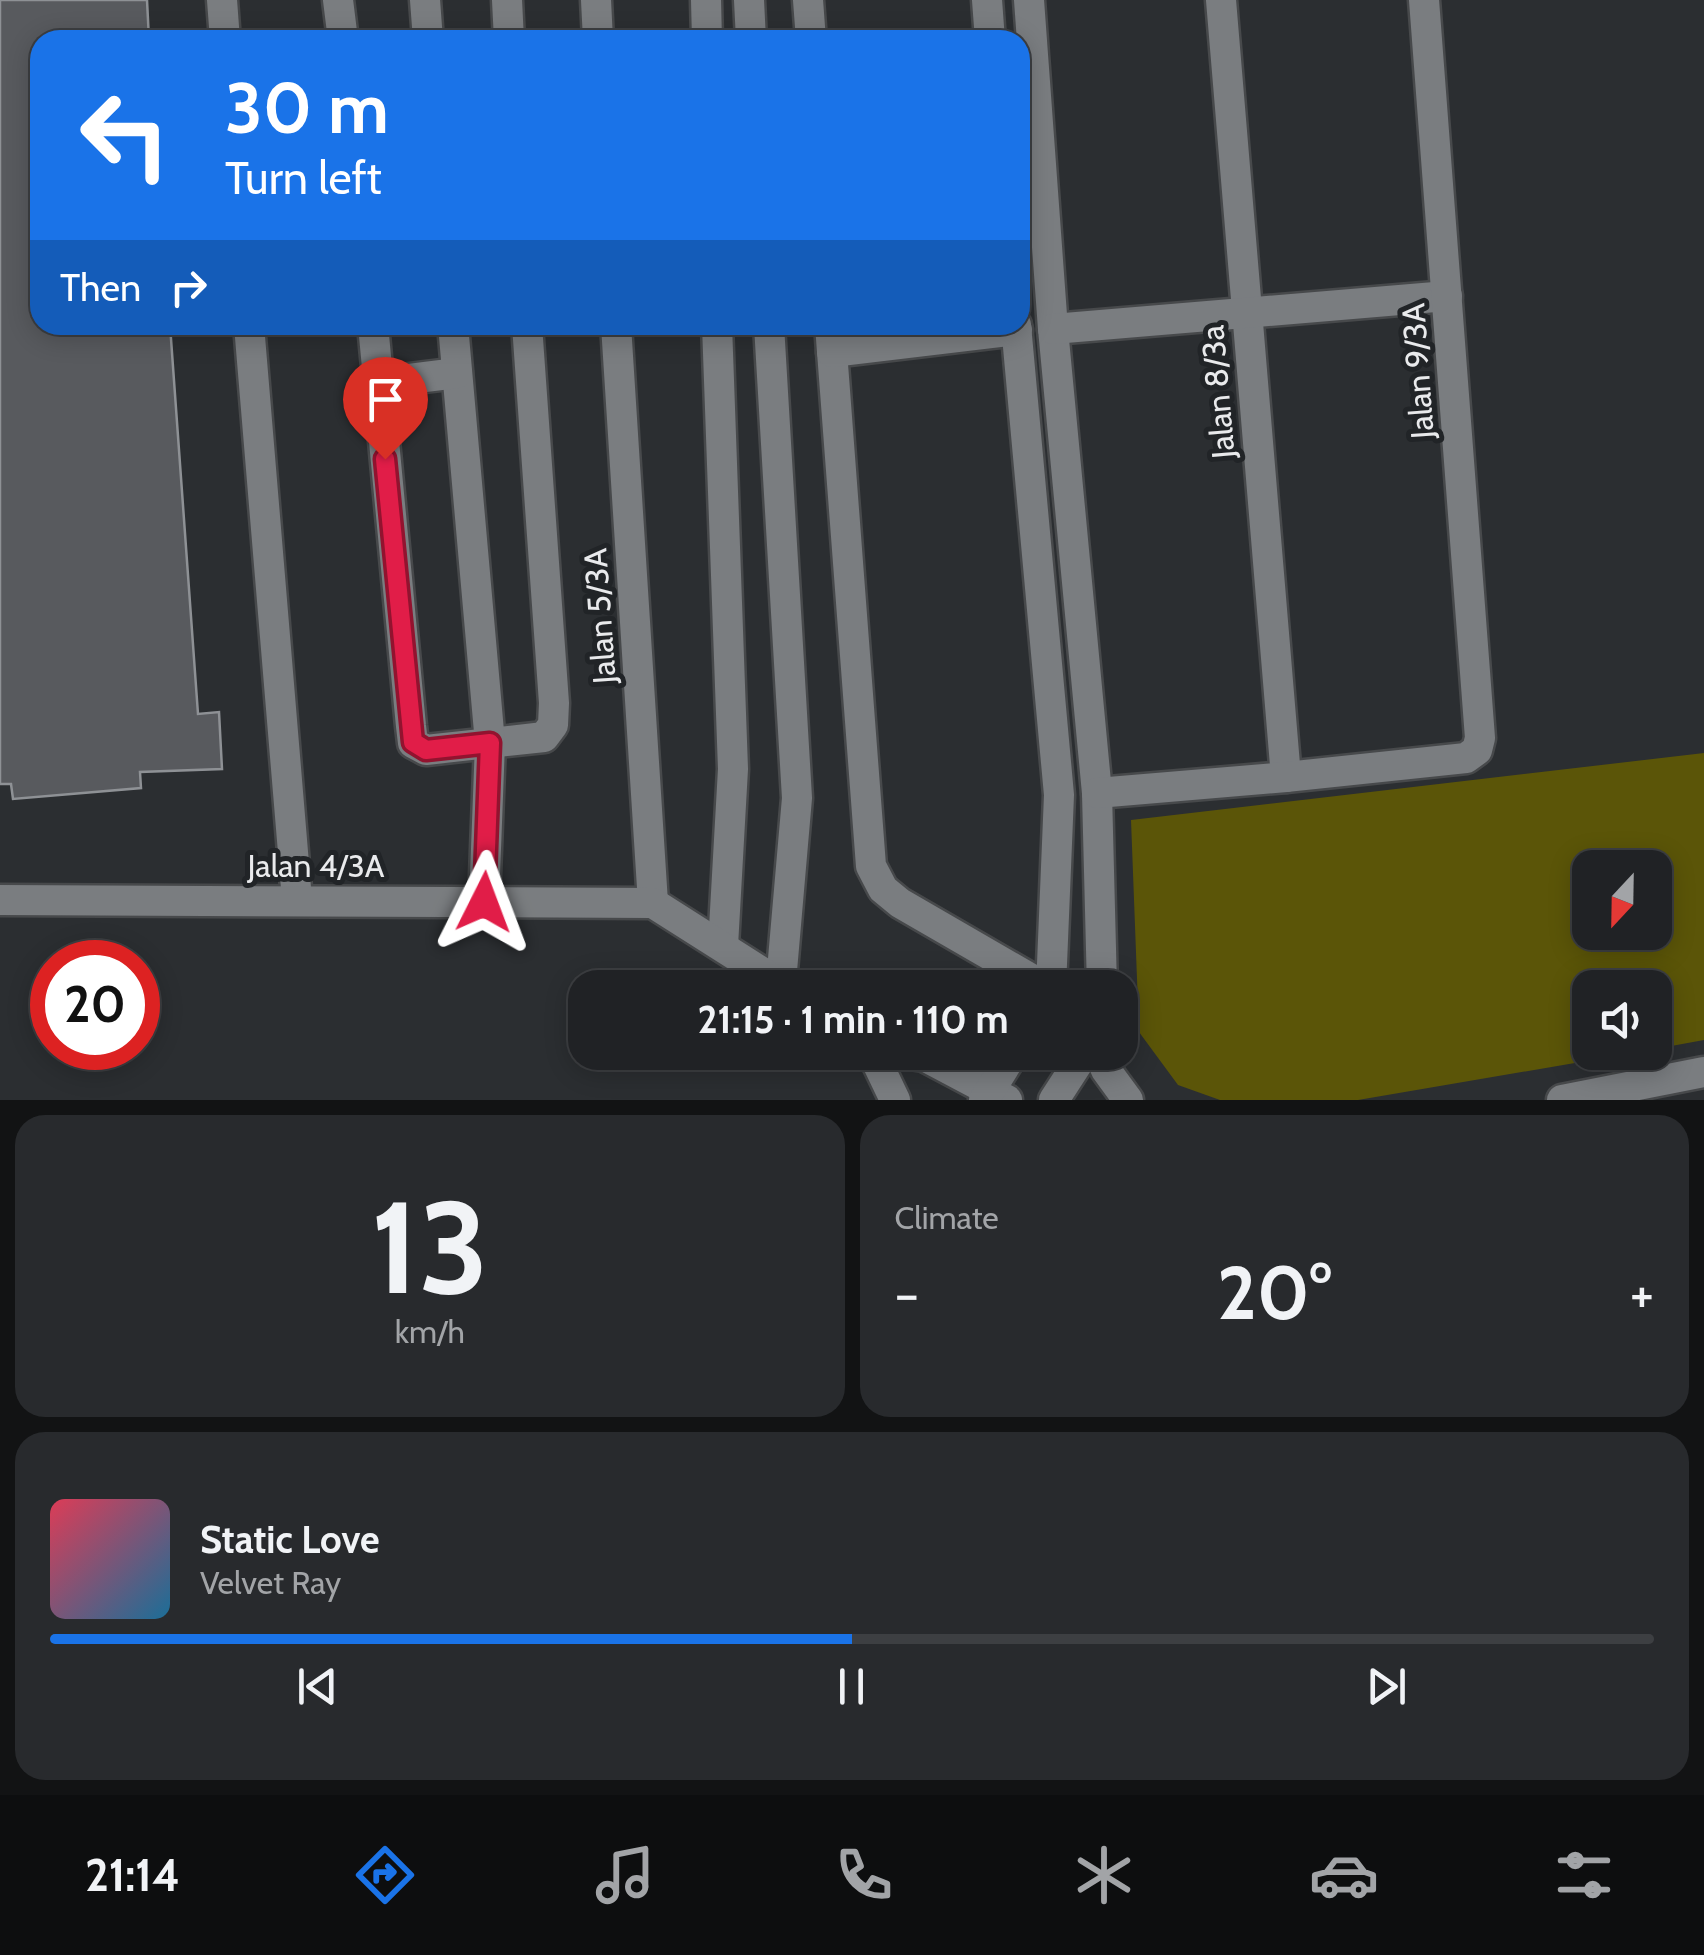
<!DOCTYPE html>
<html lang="en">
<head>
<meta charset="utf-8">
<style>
  :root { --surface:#202225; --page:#282a2d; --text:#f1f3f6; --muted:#a2a4a7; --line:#3d3f42; --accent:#1a73e8 }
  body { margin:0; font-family:Cabin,sans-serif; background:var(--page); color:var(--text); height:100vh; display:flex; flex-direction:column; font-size:38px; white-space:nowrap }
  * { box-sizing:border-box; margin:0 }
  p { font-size:32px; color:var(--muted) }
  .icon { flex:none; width:55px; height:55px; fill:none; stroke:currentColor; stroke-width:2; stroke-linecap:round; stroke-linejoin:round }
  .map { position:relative; height:1100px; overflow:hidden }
  .details { display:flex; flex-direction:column; gap:15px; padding:15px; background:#121314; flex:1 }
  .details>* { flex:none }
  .banner { position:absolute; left:30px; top:30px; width:1000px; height:305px; border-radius:30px; box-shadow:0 5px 25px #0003,0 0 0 2px var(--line); background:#1a73e8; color:#fff; overflow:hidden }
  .needle { width:65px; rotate:202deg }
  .buttons { position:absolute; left:1572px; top:850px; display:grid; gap:20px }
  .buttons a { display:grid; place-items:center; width:100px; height:100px; border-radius:20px; background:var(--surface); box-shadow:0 5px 25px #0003,0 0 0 2px var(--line); font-size:50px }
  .speed { position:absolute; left:30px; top:940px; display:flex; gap:20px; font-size:50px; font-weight:700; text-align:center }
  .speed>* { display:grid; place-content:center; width:130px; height:130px; border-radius:50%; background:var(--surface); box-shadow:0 5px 25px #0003,0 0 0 2px var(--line); line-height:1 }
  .speed .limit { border:15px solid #d22; background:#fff; color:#111 }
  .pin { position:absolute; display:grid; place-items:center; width:85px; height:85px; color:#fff; margin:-102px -42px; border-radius:50% 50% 50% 0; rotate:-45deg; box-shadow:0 0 10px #0007 }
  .pin .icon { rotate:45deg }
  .me { position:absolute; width:110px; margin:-55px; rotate:3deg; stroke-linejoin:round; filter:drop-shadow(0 0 8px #0008) }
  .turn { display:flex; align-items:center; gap:35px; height:210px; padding:0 30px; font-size:45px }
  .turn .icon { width:130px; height:130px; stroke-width:2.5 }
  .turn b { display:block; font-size:70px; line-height:85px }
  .then { display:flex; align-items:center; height:95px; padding:0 30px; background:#0003; gap:20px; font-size:38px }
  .big { font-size:75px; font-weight:700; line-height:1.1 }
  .details .card { flex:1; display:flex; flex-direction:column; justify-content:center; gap:15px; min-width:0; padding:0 35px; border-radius:30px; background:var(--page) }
  .details .dial { align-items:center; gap:0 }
  .dial b { font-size:130px; line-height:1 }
  .song { display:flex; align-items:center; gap:30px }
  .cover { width:120px; height:120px; border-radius:15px; background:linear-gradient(135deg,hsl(350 70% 55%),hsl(200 70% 35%)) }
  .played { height:10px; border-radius:5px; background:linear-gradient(90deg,var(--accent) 50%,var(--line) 50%) }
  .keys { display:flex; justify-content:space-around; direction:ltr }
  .heat { display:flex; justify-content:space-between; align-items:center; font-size:55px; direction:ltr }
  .details .tiles { flex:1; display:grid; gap:15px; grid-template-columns:1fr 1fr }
  .card:last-child { grid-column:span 2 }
  .trip { position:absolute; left:568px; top:970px; width:570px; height:100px; border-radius:30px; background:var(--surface); box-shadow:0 5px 25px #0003,0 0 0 2px var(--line); font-weight:700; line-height:100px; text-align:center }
  .tab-bar { display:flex; height:160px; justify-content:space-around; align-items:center; background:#0d0e0f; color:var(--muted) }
  .tab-bar .icon { width:70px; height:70px }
  .tab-bar .current { color:var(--accent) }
  .tab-bar b { font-size:45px; color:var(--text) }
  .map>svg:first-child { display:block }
  .green { fill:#5b5508; fill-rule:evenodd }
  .building { fill:#585a5e; stroke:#8e9195; stroke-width:2.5 }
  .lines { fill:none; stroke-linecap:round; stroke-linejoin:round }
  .minor-casing { stroke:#47494b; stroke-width:35 }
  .minor { stroke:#7a7d80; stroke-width:30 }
  .route-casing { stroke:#92132f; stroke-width:25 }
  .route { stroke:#e11d48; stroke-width:18 }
  .labels { text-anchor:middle; stroke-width:10; stroke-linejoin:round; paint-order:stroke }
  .street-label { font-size:32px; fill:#e9eaec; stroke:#212427 }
</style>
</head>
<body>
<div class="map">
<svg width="1704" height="1100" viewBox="0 0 1704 1100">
  <rect width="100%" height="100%" fill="#2b2e31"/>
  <path class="green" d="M1704,753V1040L1655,1049V988H1590V1052L1633,1053L1358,1100H1220L1178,1085L1139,1032L1131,820ZM1590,868H1655V932H1590Z"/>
  <polygon class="building" points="0,0 147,0 149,40 40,40 40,325 170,325 198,714 219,712 222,769 140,772 141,788 13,799 11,784 0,784"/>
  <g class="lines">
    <g class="minor-casing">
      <g id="minor">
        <polyline points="222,0 225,40"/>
        <polyline points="338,0 343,40"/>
        <polyline points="425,0 428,40"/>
        <polyline points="507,0 509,40"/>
        <polyline points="596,0 598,40"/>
        <polyline points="706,0 707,40"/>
        <polyline points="749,0 751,40"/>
        <polyline points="808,0 811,40"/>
        <polyline points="987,0 990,40"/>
        <polyline points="1029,0 1053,329 1097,793 1102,988"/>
        <polyline points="1221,0 1286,777"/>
        <polyline points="249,325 297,900"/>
        <polyline points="373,325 411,726 413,743 426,750 544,737 553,725 554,703 527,325"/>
        <polyline points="453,325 490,743 484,902"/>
        <polyline points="616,325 653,903"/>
        <polyline points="717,325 733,769 723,946"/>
        <polyline points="769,325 797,798 781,982"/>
        <polyline points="830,325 871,866 883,889 900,903 1047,988"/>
        <polyline points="1016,325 1059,795 1051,988"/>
        <polyline points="1053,329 1447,296"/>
        <polyline points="832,352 1017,330"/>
        <polyline points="377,383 457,373"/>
        <polyline points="1097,793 1286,777 1466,758 1477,750 1480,738 1424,0"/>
        <polyline points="0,900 653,903 787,988"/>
        <polyline points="872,1052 895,1100"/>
        <polyline points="895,1052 924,1056 1007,1100"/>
        <polyline points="1098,1052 1106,1070 1128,1100"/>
        <polyline points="984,1100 1014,1052"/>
        <polyline points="1054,1100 1085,1052"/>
        <polyline points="1562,1100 1704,1072"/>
      </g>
    </g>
    <use href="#minor" class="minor"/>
  </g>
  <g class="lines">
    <g class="route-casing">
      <polyline id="route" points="385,459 413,742 426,750 490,743 484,902"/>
    </g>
    <use href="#route" class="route"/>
  </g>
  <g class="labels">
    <g class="street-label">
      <text transform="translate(1418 371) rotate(-94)" y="11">Jalan 9/3A</text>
      <text transform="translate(1218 392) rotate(-95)" y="11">Jalan 8/3a</text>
      <text transform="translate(600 616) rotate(-94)" y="11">Jalan 5/3A</text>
      <text x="316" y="877">Jalan 4/3A</text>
    </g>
  </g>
</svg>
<div class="buttons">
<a><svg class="needle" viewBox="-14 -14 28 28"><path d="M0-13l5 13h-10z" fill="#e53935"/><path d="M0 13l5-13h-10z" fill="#a2a4a7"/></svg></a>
<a><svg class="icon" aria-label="sound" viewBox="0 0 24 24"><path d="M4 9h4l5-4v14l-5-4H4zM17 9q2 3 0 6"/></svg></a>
</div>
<div class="speed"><div class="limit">20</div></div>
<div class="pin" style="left:385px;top:459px;background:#d93025"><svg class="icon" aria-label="arrive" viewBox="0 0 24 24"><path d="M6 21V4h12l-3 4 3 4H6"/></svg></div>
<svg class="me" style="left:484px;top:902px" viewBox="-20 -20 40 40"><path d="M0-17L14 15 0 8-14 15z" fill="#e11d48" stroke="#fff" stroke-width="4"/></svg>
<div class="trip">21:15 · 1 min · 110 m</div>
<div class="banner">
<div class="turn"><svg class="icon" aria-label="left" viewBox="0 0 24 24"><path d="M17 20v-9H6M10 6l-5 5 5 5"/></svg><div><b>30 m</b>Turn left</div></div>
<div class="then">Then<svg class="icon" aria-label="right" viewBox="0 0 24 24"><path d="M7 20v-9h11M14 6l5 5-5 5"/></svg></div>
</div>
</div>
<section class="details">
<div class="tiles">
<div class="card dial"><b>13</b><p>km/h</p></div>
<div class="card"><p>Climate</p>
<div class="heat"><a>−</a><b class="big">20°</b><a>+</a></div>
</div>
<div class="card">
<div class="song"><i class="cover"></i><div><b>Static Love</b><p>Velvet Ray</p></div></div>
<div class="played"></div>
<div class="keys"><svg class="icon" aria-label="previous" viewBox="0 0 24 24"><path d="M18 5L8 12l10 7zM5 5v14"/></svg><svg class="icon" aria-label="pause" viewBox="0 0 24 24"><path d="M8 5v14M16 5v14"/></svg><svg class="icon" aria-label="next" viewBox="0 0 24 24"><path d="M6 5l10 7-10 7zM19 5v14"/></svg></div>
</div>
</div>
</section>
<nav class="tab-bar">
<b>21:14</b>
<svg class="icon current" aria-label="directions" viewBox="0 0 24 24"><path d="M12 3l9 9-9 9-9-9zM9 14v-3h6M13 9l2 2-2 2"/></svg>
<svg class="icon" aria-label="music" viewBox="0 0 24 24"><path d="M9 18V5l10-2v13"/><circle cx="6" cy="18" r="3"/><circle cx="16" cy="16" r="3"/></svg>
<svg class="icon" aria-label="phone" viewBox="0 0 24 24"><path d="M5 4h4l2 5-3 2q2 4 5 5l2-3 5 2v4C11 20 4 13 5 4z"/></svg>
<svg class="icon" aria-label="climate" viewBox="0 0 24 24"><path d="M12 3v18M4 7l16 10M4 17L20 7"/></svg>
<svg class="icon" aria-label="car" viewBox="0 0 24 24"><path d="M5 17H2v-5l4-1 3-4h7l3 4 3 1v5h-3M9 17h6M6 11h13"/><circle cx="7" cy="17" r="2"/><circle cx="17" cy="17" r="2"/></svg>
<svg class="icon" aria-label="filters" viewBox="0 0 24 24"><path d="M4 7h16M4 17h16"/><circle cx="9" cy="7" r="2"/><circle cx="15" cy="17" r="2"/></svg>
</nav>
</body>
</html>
